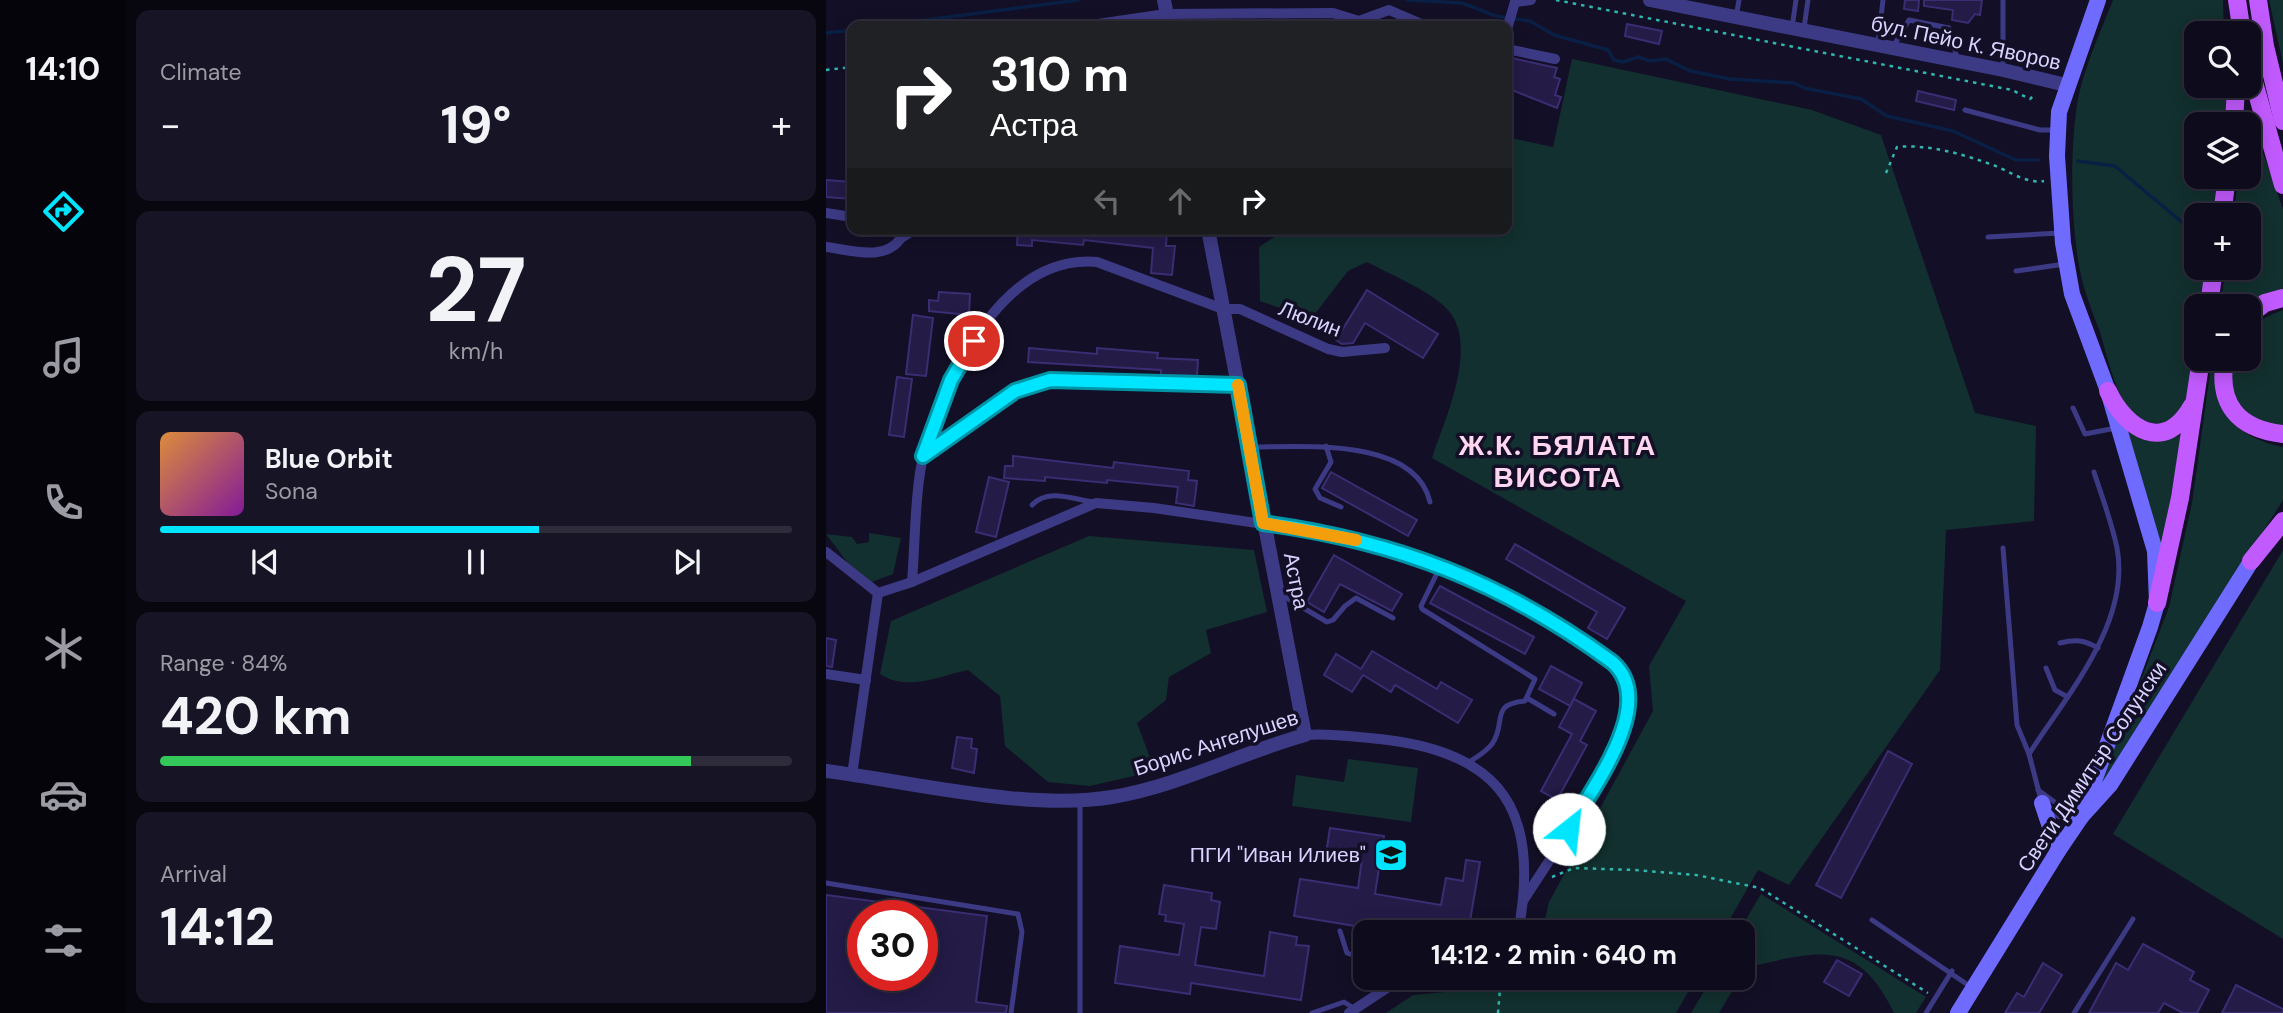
<!DOCTYPE html>
<html lang="en">
<head>
<meta charset="utf-8">
<style>
  :root { --surface:#0e0b1c; --page:#171425; --text:#f1f3f6; --muted:#9b9ba3; --line:#2e2b3b; --accent:#00e5ff }
  body { margin:0; font-family:"DM Sans",sans-serif; background:var(--page); color:var(--text); height:100vh; display:flex; flex-direction:column; font-size:26px; white-space:nowrap }
  * { box-sizing:border-box; margin:0 }
  p { font-size:23px; color:var(--muted) }
  .icon { flex:none; width:38px; height:38px; fill:none; stroke:currentColor; stroke-width:2; stroke-linecap:round; stroke-linejoin:round }
  .map { position:relative; flex:1; overflow:hidden }
  .details { display:flex; flex-direction:column; gap:10px; padding:10px; background:#08060f; width:700px }
  .details>* { flex:none }
  .banner { position:absolute; left:21px; top:21px; width:665px; height:214px; border-radius:14px; box-shadow:0 4px 18px #0003,0 0 0 2px var(--line); background:#202124; color:#fff; overflow:hidden }
  .tools { position:absolute; left:1358px; top:21px; display:grid; gap:14px }
  .tools a { display:grid; place-items:center; width:77px; height:77px; border-radius:14px; background:var(--surface); box-shadow:0 4px 18px #0003,0 0 0 2px var(--line); font-size:35px }
  .speed { position:absolute; left:21px; top:900px; display:flex; gap:14px; font-size:35px; font-weight:700; text-align:center }
  .speed>* { display:grid; place-content:center; width:91px; height:91px; border-radius:50%; background:var(--surface); box-shadow:0 4px 18px #0003,0 0 0 2px var(--line); line-height:1 }
  .speed .limit { border:10px solid #d22; background:#fff; color:#111 }
  .pin { position:absolute; display:grid; place-items:center; width:60px; height:60px; color:#fff; margin:-30px; border:4px solid #fff; border-radius:50%; box-shadow:0 2px 7px #0007 }
  .me { position:absolute; width:77px; margin:-38px; rotate:29deg; stroke-linejoin:round; filter:drop-shadow(0 0 5px #0008) }
  .turn { display:flex; align-items:center; gap:24px; height:147px; padding:0 28px; font-size:32px }
  .turn .icon { width:91px; height:91px; stroke-width:2.5 }
  .turn b { display:block; font-size:49px; line-height:60px }
  .lanes { display:flex; align-items:center; height:66px; padding:0 28px; background:#0003; justify-content:center; gap:35px; direction:ltr }
  .lanes .off { opacity:.35 }
  .big { font-size:52px; font-weight:700; line-height:1.1 }
  .details .widget { flex:1; display:flex; flex-direction:column; justify-content:center; gap:10px; min-width:0; padding:0 24px; border-radius:14px; background:var(--page) }
  .details .dial { align-items:center; gap:0 }
  .dial b { font-size:91px; line-height:1 }
  .song { display:flex; align-items:center; gap:21px }
  .cover { width:84px; height:84px; border-radius:10px; background:linear-gradient(135deg,hsl(30 70% 55%),hsl(290 70% 35%)) }
  .played { height:7px; border-radius:4px; background:linear-gradient(90deg,var(--accent) 60%,var(--line) 60%) }
  .keys { display:flex; justify-content:space-around; direction:ltr }
  .heat { display:flex; justify-content:space-between; align-items:center; font-size:38px; direction:ltr }
  .charge { height:10px; border-radius:5px; background:linear-gradient(90deg,#34c759 84%,var(--line) 0) }
  .trip { position:absolute; left:527px; top:920px; width:402px; height:70px; border-radius:14px; background:var(--surface); box-shadow:0 4px 18px #0003,0 0 0 2px var(--line); font-weight:700; line-height:70px; text-align:center }
  main { display:flex; flex:1; min-height:0 }
  .tab-bar { display:flex; flex-direction:column; width:126px; justify-content:space-around; align-items:center; background:#06040b; color:var(--muted) }
  .tab-bar .icon { width:49px; height:49px }
  .tab-bar .current { color:var(--accent) }
  .tab-bar b { font-size:32px; color:var(--text) }
  .map>svg:first-child { display:block }
  .green { fill:#12302f }
  .lines { fill:none; stroke-linecap:round; stroke-linejoin:round }
  .stream { stroke:#0a1f44; stroke-width:3.5 }
  .building { fill:#241b47; stroke:#3b2d73; stroke-width:2; fill-rule:evenodd }
  .path { stroke:#2fb8b0; stroke-width:2.5; stroke-dasharray:3.5 5; stroke-linecap:butt }
  .service { stroke:#3d3a85; stroke-width:5 }
  .minor { stroke:#3d3a85; stroke-width:10 }
  .tertiary { stroke:#3d3a85; stroke-width:14 }
  .secondary { stroke:#6f6bff; stroke-width:16 }
  .primary { stroke:#c25bff; stroke-width:18 }
  .route-casing { stroke:#0095a6; stroke-width:18 }
  .route { stroke:#00e5ff; stroke-width:12 }
  .slow { stroke:#f59e0b; stroke-width:12 }
  .labels { text-anchor:middle; stroke-width:7; stroke-linejoin:round; paint-order:stroke }
  .street-label { font-size:21px; fill:#d9d4ff; stroke:#130f26 }
  .poi-label { font-size:21px; fill:#d9d4ff; stroke:#130f26; text-anchor:end }
  .district-label { font-size:28px; font-weight:bold; letter-spacing:2px; fill:#ffd6f0; stroke:#130f26 }
</style>
</head>
<body>
<main>
<nav class="tab-bar">
<b>14:10</b>
<svg class="icon current" aria-label="directions" viewBox="0 0 24 24"><path d="M12 3l9 9-9 9-9-9zM9 14v-3h6M13 9l2 2-2 2"/></svg>
<svg class="icon" aria-label="music" viewBox="0 0 24 24"><path d="M9 18V5l10-2v13"/><circle cx="6" cy="18" r="3"/><circle cx="16" cy="16" r="3"/></svg>
<svg class="icon" aria-label="phone" viewBox="0 0 24 24"><path d="M5 4h4l2 5-3 2q2 4 5 5l2-3 5 2v4C11 20 4 13 5 4z"/></svg>
<svg class="icon" aria-label="climate" viewBox="0 0 24 24"><path d="M12 3v18M4 7l16 10M4 17L20 7"/></svg>
<svg class="icon" aria-label="car" viewBox="0 0 24 24"><path d="M5 17H2v-5l4-1 3-4h7l3 4 3 1v5h-3M9 17h6M6 11h13"/><circle cx="7" cy="17" r="2"/><circle cx="17" cy="17" r="2"/></svg>
<svg class="icon" aria-label="filters" viewBox="0 0 24 24"><path d="M4 7h16M4 17h16"/><circle cx="9" cy="7" r="2"/><circle cx="15" cy="17" r="2"/></svg>
</nav>
<section class="details">
<div class="widget"><p>Climate</p>
<div class="heat"><a>−</a><b class="big">19°</b><a>+</a></div>
</div>
<div class="widget dial"><b>27</b><p>km/h</p></div>
<div class="widget">
<div class="song"><i class="cover"></i><div><b>Blue Orbit</b><p>Sona</p></div></div>
<div class="played"></div>
<div class="keys"><svg class="icon" aria-label="previous" viewBox="0 0 24 24"><path d="M18 5L8 12l10 7zM5 5v14"/></svg><svg class="icon" aria-label="pause" viewBox="0 0 24 24"><path d="M8 5v14M16 5v14"/></svg><svg class="icon" aria-label="next" viewBox="0 0 24 24"><path d="M6 5l10 7-10 7zM19 5v14"/></svg></div>
</div>
<div class="widget"><p>Range · 84%</p><b class="big">420 km</b><div class="charge"></div></div>
<div class="widget"><p>Arrival</p><b class="big">14:12</b></div>
</section>
<div class="map">
<svg width="1457" height="1013" viewBox="0 0 1457 1013">
  <rect width="100%" height="100%" fill="#130f26"/>
  <g class="green">
    <path d="M1287,0H1397L1398,33H1370V86H1400V124H1370V177H1397L1391,215H1370V268H1383L1377,306H1370C1370,336 1376,428 1328,423C1318,422 1306,416 1301,408C1288,386 1281,357 1274,332C1267,313 1258,292 1254,271C1245,224 1244,159 1250,112C1255,73 1273,36 1287,0Z"/>
    <polygon points="1443,0 1457,0 1457,64"/>
    <path d="M746,59L986,110L1055,135L1149,413L1210,426L1208,521L1120,530L1114,670L963,885L932,870L896,933H716L723,902L827,711L823,666L860,601L606,458C619,418 657,339 617,305C596,287 565,275 541,262L522,271L485,319L434,301L433,247L453,234L452,229H681V137L727,147Z"/>
    <polygon points="1425,134 1432,139 1457,209 1457,295 1423,306 1394,306 1400,268 1423,268 1423,215 1407,215 1413,177 1423,177"/>
    <path d="M1457,310V428C1418,416 1396,406 1409,359H1423C1423,326 1426,322 1457,310Z"/>
    <path d="M1386,359H1393C1395,373 1392,396 1398,409C1407,431 1435,443 1457,447V500L1271,796L1268,792L1290,745L1343,607L1366,503Z"/>
    <polygon points="1302,432 1341,439 1358,434 1335,547"/>
    <polygon points="43,533 75,538 67,574 46,582 22,563 0,534 26,537 31,544 43,542"/>
    <path d="M263,536L428,550L441,612L380,630L385,653L343,677L340,700L311,723L329,771L264,786L222,782L179,746L174,696L142,670C113,676 81,692 54,674L65,621Z"/>
    <polygon points="1457,550 1457,939 1287,834"/>
    <polygon points="522,759 592,768 585,822 466,806 470,775 518,782"/>
    <path d="M935,894L1100,997L1090,1013H1068C1031,936 991,952 922,967L917,974V933H912Z"/>
    <polygon points="705,978 870,978 850,1013 560,1013 587,995 704,984"/>
    <polygon points="886,978 914,978 893,1013 865,1013"/>
  </g>
  <g class="lines">
    <g class="stream">
      <polyline points="581,0 636,3 670,16 704,21 728,35 782,50 788,60 797,62 812,57 824,61 840,59 864,71 904,79 968,83 978,88 1035,99 1061,116 1127,131 1190,160 1212,160"/>
      <polyline points="54,26 252,0"/>
      <polyline points="0,33 26,30"/>
      <polyline points="1252,161 1289,166 1370,234"/>
    </g>
  </g>
  <g class="building">
    <polygon points="1079,0 1093,0 1092,11 1078,9"/>
    <polygon points="1098,0 1156,0 1154,15 1149,14 1142,23 1126,20 1127,10 1098,6"/>
    <polygon points="801,24 836,31 833,44 799,36"/>
    <polygon points="681,57 731,68 728,77 734,79 729,95 735,97 731,108 681,88"/>
    <polygon points="1092,91 1130,100 1128,110 1090,101"/>
    <polygon points="0,180 26,182 26,199 0,197"/>
    <polygon points="192,229 341,230 340,246 349,246 346,275 325,273 327,248 258,240 257,245 206,240 206,246 191,245"/>
    <polygon points="541,290 612,334 597,358 539,323 527,343 516,344 510,340"/>
    <polygon points="113,292 144,294 143,315 103,311 103,300 112,301"/>
    <polygon points="87,315 107,318 100,376 80,374"/>
    <polygon points="203,348 271,354 271,348 332,353 331,358 372,360 371,376 335,375 335,370 202,362"/>
    <polygon points="71,377 86,379 78,437 63,435"/>
    <polygon points="187,456 287,468 288,462 363,471 362,480 371,481 368,506 350,503 352,487 281,480 281,483 219,477 219,481 178,478 179,466 187,466"/>
    <polygon points="505,472 591,520 582,536 496,488"/>
    <polygon points="163,477 183,482 170,537 150,532"/>
    <polygon points="689,544 799,608 781,639 762,628 771,612 680,559"/>
    <polygon points="508,555 576,594 566,611 514,584 498,612 481,602"/>
    <polygon points="614,586 708,637 699,654 604,603"/>
    <polygon points="0,638 10,640 6,667 0,666"/>
    <polygon points="546,651 611,689 615,682 646,700 632,723 569,685 565,692 537,675 526,692 498,675 510,654 535,669"/>
    <polygon points="725,666 756,683 744,706 713,689"/>
    <polygon points="748,699 770,711 754,741 761,745 731,800 715,791 746,734 733,727"/>
    <polygon points="131,737 146,739 145,748 151,749 148,773 126,768"/>
    <polygon points="1062,751 1086,764 1015,898 990,885"/>
    <polygon points="504,828 558,836 549,894 615,905 620,878 637,881 640,860 654,862 642,933 542,919 541,928 468,916 474,879 532,888 536,859 500,854"/>
    <polygon points="338,885 386,893 385,900 394,902 390,929 375,927 369,965 438,976 444,932 471,937 470,945 483,946 475,1000 365,983 364,994 289,983 294,946 353,955 358,924 339,921 340,915 333,914"/>
    <path d="M0,895L161,916L150,1002L181,1006L180,1013H0ZM37,915H96V975H37Z"/>
    <polygon points="1317,944 1368,972 1364,980 1383,990 1371,1013 1357,1013 1338,1003 1332,1013 1263,1013 1290,963 1302,970"/>
    <polygon points="1011,960 1036,974 1023,996 998,982"/>
    <polygon points="1217,963 1236,975 1213,1013 1179,1013 1191,993 1198,997"/>
    <polygon points="1410,985 1457,1009 1457,1013 1396,1013"/>
  </g>
  <g class="lines">
    <g class="path">
      <polyline points="730,0 1186,90 1204,99 1209,94"/>
      <polyline points="0,70 26,67"/>
      <path d="M1060,173L1071,147C1103,144 1136,154 1167,165C1183,171 1200,184 1218,181"/>
      <polyline points="726,877 748,868 809,870 870,875 934,888 1102,993"/>
      <polyline points="672,1013 675,978"/>
    </g>
    <g class="service">
      <polyline points="1177,0 1177,70"/>
      <polyline points="910,17 913,0"/>
      <polyline points="966,28 970,0"/>
      <polyline points="978,28 982,0"/>
      <polyline points="1052,42 1057,0"/>
      <polyline points="1068,45 1083,20 1123,28 1131,58"/>
      <polyline points="1139,110 1214,130 1228,130"/>
      <polyline points="1162,237 1233,233"/>
      <polyline points="1190,271 1239,264"/>
      <polyline points="1247,408 1259,434 1290,428"/>
      <polyline points="500,446 505,462 489,489 494,498 515,507"/>
      <path d="M426,447C477,447 589,437 604,502"/>
      <path d="M206,505C222,488 246,499 267,502"/>
      <polyline points="1177,548 1191,725 1203,754"/>
      <path d="M615,565L595,606L596,609L709,679L699,701C663,704 681,723 666,744C660,752 651,757 643,762"/>
      <polyline points="454,594 501,622 507,620 519,606 530,598 567,618"/>
      <path d="M1234,643C1250,639 1258,640 1272,648"/>
      <polyline points="1220,668 1229,690 1240,696"/>
      <polyline points="701,698 728,714"/>
      <polyline points="1212,790 1252,819"/>
      <path d="M1215,800L1203,754C1241,695 1305,622 1291,548C1286,523 1276,497 1268,472"/>
      <polyline points="1223,810 1247,826"/>
      <polyline points="0,883 192,914 196,932 185,1013"/>
      <polyline points="1046,920 1145,987"/>
      <polyline points="514,931 521,953 539,959"/>
      <polyline points="254,1013 254,803"/>
      <polyline points="486,1013 518,1002 529,1009"/>
      <polyline points="1100,1013 1126,971"/>
      <polyline points="1248,1013 1307,919"/>
    </g>
    <g class="minor">
      <polyline points="258,26 340,14 507,13 533,21 563,10 600,26"/>
      <polyline points="681,29 689,2 705,0"/>
      <polyline points="681,49 729,59"/>
      <polyline points="0,213 26,217"/>
      <polyline points="75,238 89,229"/>
      <path d="M0,247C25,250 59,262 75,238L72,229"/>
      <polyline points="97,456 189,391 224,380 412,385"/>
      <polyline points="0,552 52,593"/>
      <path d="M86,582C89,546 89,486 98,453C120,377 176,254 271,262L397,309H414L502,349L516,352L559,348"/>
      <path d="M52,593L86,582L270,503L328,508L512,535L619,566L683,597L786,662C795,670 803,680 804,693C805,743 725,857 697,901"/>
      <polyline points="0,674 40,680"/>
      <path d="M479,735C504,733 529,737 554,739C677,752 715,812 692,933"/>
      <polyline points="26,775 52,593"/>
      <polyline points="523,1013 576,978"/>
    </g>
    <g class="tertiary">
      <polyline points="338,0 343,26"/>
      <polyline points="824,0 1177,70 1240,85"/>
      <path d="M0,771C86,782 202,811 286,797C353,786 414,753 479,735L382,229"/>
    </g>
    <g class="secondary">
      <polyline points="1216,803 1232,851"/>
      <polyline points="1255,817 1324,627 1331,603 1329,551 1282,391 1246,294 1237,243 1231,156 1233,112 1272,0"/>
      <polyline points="1132,1013 1232,851 1255,817 1284,785 1431,552"/>
    </g>
    <g class="primary">
      <polyline points="1411,0 1416,33"/>
      <polyline points="1432,0 1439,46 1457,121"/>
      <polyline points="1423,65 1457,185"/>
      <polyline points="1408,124 1410,86"/>
      <polyline points="1396,215 1401,177"/>
      <polyline points="1383,306 1388,268"/>
      <polyline points="1423,315 1439,303 1457,298"/>
      <path d="M1399,359C1391,404 1412,429 1457,434"/>
      <path d="M1282,391C1300,430 1339,454 1366,406"/>
      <polyline points="1425,561 1457,521"/>
      <polyline points="1331,603 1354,498 1375,359"/>
    </g>
  </g>
  <g class="lines">
    <g class="route-casing">
      <path id="route" d="M148,341L125,380L97,456L189,391L224,380L412,385L437,523C570,541 677,582 786,662C833,702 766,788 743,829"/>
    </g>
    <use href="#route" class="route"/>
    <polyline class="slow" points="412,385 437,523 530,540"/>
  </g>
  <defs>
    <g id="school-square" transform="scale(1.75)"><rect x="-9" y="-9" width="18" height="18" rx="4" fill="#00e5ff" stroke="#130f26"/><path d="M0-5L7-2L0 1L-7-2ZM-4 1L0 2.5L4 1V4Q0 6-4 4Z" fill="#111"/></g>
  </defs>
  <g fill-rule="evenodd">
    <use href="#school-square" x="565" y="855"/>
  </g>
  <g class="labels">
    <g class="street-label">
      <text transform="translate(1140 43) rotate(12)" y="7">бул. Пейо К. Яворов</text>
      <text transform="translate(484 319) rotate(21)" y="7">Люлин</text>
      <text transform="translate(470 581) rotate(79)" y="7">Астра</text>
      <text transform="translate(390 743) rotate(-18)" y="7">Борис Ангелушев</text>
      <text transform="translate(1266 767) rotate(-56)" y="7">Свети Димитър Солунски</text>
    </g>
    <g class="poi-label">
      <text x="540" y="862">ПГИ "Иван Илиев"</text>
    </g>
    <g class="district-label">
      <text x="732" y="455">Ж.К. БЯЛАТА<tspan x="732" dy="32">ВИСОТА</tspan></text>
    </g>
  </g>
</svg>
<div class="tools">
<a><svg class="icon" aria-label="search" viewBox="0 0 24 24"><circle cx="10" cy="10" r="6"/><path d="M15 15l6 6"/></svg></a>
<a><svg class="icon" aria-label="layers" viewBox="0 0 24 24"><path d="M12 4l9 5-9 5-9-5zM3 14l9 5 9-5"/></svg></a>
<a>+</a>
<a>−</a>
</div>
<div class="speed"><div class="limit">30</div></div>
<div class="pin" style="left:148px;top:341px;background:#d93025"><svg class="icon" aria-label="arrive" viewBox="0 0 24 24"><path d="M6 21V4h12l-3 4 3 4H6"/></svg></div>
<svg class="me" style="left:743px;top:829px" viewBox="-20 -20 40 40"><circle r="19" fill="#fff"/><path d="M0-13L10 11 0 6-10 11z" fill="#00e5ff"/></svg>
<div class="trip">14:12 · 2 min · 640 m</div>
<div class="banner">
<div class="turn"><svg class="icon" aria-label="right" viewBox="0 0 24 24"><path d="M7 20v-9h11M14 6l5 5-5 5"/></svg><div><b>310 m</b>Астра</div></div>
<div class="lanes"><svg class="icon off" aria-label="left" viewBox="0 0 24 24"><path d="M17 20v-9H6M10 6l-5 5 5 5"/></svg><svg class="icon off" aria-label="ahead" viewBox="0 0 24 24"><path d="M12 20V5M6 11l6-6 6 6"/></svg><svg class="icon" aria-label="right" viewBox="0 0 24 24"><path d="M7 20v-9h11M14 6l5 5-5 5"/></svg></div>
</div>
</div>
</main>
</body>
</html>
